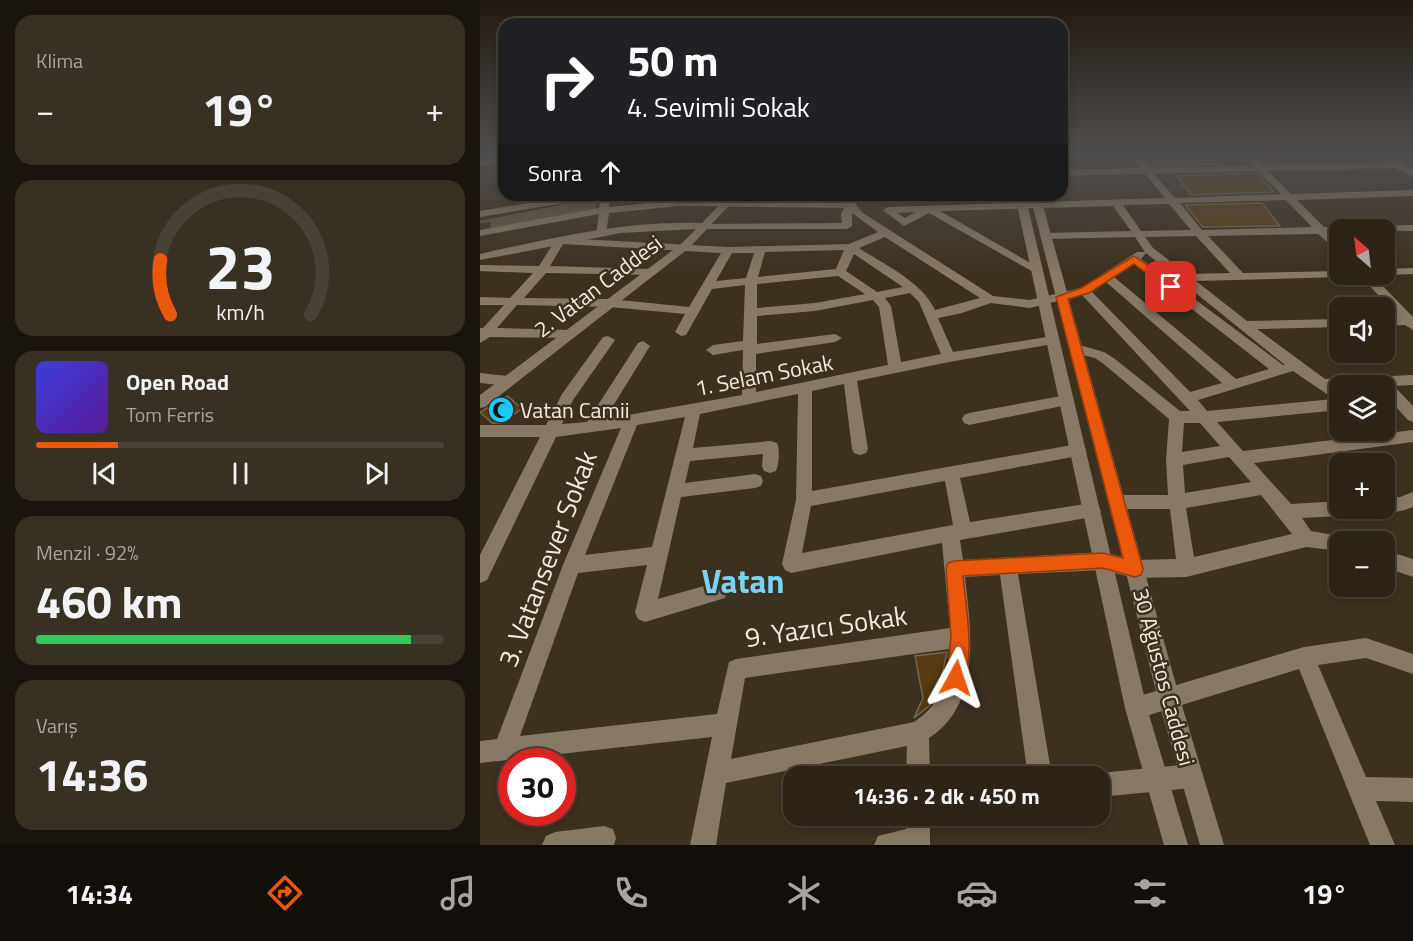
<!DOCTYPE html>
<html lang="tr">
<head>
<meta charset="utf-8">
<style>
  :root { --surface:#2d2417; --page:#393024; --text:#f1f3f6; --muted:#a7a4a1; --line:#484136; --accent:#ea580c }
  body { margin:0; font-family:"Titillium Web",sans-serif; background:var(--page); color:var(--text); height:100vh; display:flex; flex-direction:column; font-size:22px; white-space:nowrap }
  * { box-sizing:border-box; margin:0 }
  p { font-size:20px; color:var(--muted) }
  .icon { flex:none; width:33px; height:33px; fill:none; stroke:currentColor; stroke-width:2; stroke-linecap:round; stroke-linejoin:round }
  .map { position:relative; flex:1; overflow:hidden }
  .details { display:flex; flex-direction:column; gap:15px; padding:15px; background:#19140d; width:480px }
  .details>* { flex:none }
  .guide { position:absolute; left:18px; top:18px; width:570px; height:183px; border-radius:18px; box-shadow:0 3px 9px #0003,0 0 0 2px var(--line); background:#202124; color:#fff; overflow:hidden }
  .needle { width:39px; rotate:332deg }
  .controls { position:absolute; left:849px; top:219px; display:grid; gap:12px }
  .controls a { display:grid; place-items:center; width:66px; height:66px; border-radius:12px; background:var(--surface); box-shadow:0 3px 9px #0003,0 0 0 2px var(--line); font-size:30px }
  .speed { position:absolute; left:18px; top:748px; display:flex; gap:12px; font-size:30px; font-weight:700; text-align:center }
  .speed>* { display:grid; place-content:center; width:78px; height:78px; border-radius:50%; background:var(--surface); box-shadow:0 3px 9px #0003,0 0 0 2px var(--line); line-height:1 }
  .speed .limit { border:9px solid #d22; background:#fff; color:#111 }
  .pin { position:absolute; display:grid; place-items:center; width:51px; height:51px; color:#fff; margin:-26px; border-radius:12px; box-shadow:0 3px 9px #0006 }
  .me { position:absolute; width:66px; margin:-33px; rotate:5deg; stroke-linejoin:round; filter:drop-shadow(0 0 4px #0008) }
  .turn { display:flex; align-items:center; gap:21px; height:126px; padding:0 30px; font-size:27px }
  .turn .icon { width:78px; height:78px; stroke-width:2.5 }
  .turn b { display:block; font-size:42px; line-height:51px }
  .then { display:flex; align-items:center; height:57px; padding:0 30px; background:#0003; gap:12px; font-size:22px }
  .big { font-size:45px; font-weight:700; line-height:1.1 }
  .details .widget { flex:1; display:flex; flex-direction:column; justify-content:center; gap:9px; min-width:0; padding:0 21px; border-radius:18px; background:var(--page) }
  .details .dial { align-items:center; gap:0 }
  .dial svg { height:156px; overflow:visible; fill:none; stroke:var(--line); stroke-width:7; stroke-linecap:round; text-anchor:middle }
  .dial text { fill:var(--text); stroke:none }
  .song { display:flex; align-items:center; gap:18px }
  .cover { width:72px; height:72px; border-radius:9px; background:linear-gradient(135deg,hsl(240 70% 55%),hsl(270 70% 35%)) }
  .played { height:6px; border-radius:3px; background:linear-gradient(90deg,var(--accent) 20%,var(--line) 20%) }
  .keys { display:flex; justify-content:space-around; direction:ltr }
  .heat { display:flex; justify-content:space-between; align-items:center; font-size:33px; direction:ltr }
  .charge { height:9px; border-radius:4px; background:linear-gradient(90deg,#34c759 92%,var(--line) 0) }
  .trip { position:absolute; left:303px; top:766px; width:327px; height:60px; border-radius:18px; background:var(--surface); box-shadow:0 3px 9px #0003,0 0 0 2px var(--line); font-weight:700; line-height:60px; text-align:center }
  .dock { display:flex; height:96px; justify-content:space-around; align-items:center; background:#120e09; color:var(--muted) }
  .dock .icon { width:42px; height:42px }
  .dock .on { color:var(--accent) }
  .dock b { font-size:27px; color:var(--text) }
  main { display:flex; flex:1; min-height:0 }
  .map>svg:first-child { display:block }
  .green { fill:#67553e }
  .building { fill:#583d12; stroke:#756754; stroke-width:1.5 }
  .lines { fill:none; stroke-linecap:round; stroke-linejoin:round }
  .street { fill:#887966; fill-rule:evenodd }
  .secondary { fill:#887966; fill-rule:evenodd }
  .route { fill:#ea580c; stroke:#983908; stroke-width:1.5 }
  .labels { text-anchor:middle; stroke-width:5; stroke-linejoin:round; paint-order:stroke }
  .street-label { font-size:22px; fill:#f2eadf; stroke:#3c301f }
  .poi-label { font-size:22px; fill:#f2eadf; stroke:#3c301f; text-anchor:start }
  .near-street-label { font-size:27px; fill:#f2eadf; stroke:#3c301f }
  .near-district-label { font-size:33px; font-weight:bold; fill:#78d4f7; stroke:#3c301f }
</style>
</head>
<body>
<main>
<section class="details">
<div class="widget"><p>Klima</p>
<div class="heat"><a>−</a><b class="big">19°</b><a>+</a></div>
</div>
<div class="widget dial"><svg viewBox="0 0 100 80">
<path d="M14 69A42 42 0 1 1 86 69"/>
<path d="M14 69A42 42 0 0 1 9 41" stroke="#ea580c"/>
<text x="50" y="56" font-size="32" font-weight="700">23</text>
<text x="50" y="72" font-size="11">km/h</text>
</svg></div>
<div class="widget">
<div class="song"><i class="cover"></i><div><b>Open Road</b><p>Tom Ferris</p></div></div>
<div class="played"></div>
<div class="keys"><svg class="icon" aria-label="previous" viewBox="0 0 24 24"><path d="M18 5L8 12l10 7zM5 5v14"/></svg><svg class="icon" aria-label="pause" viewBox="0 0 24 24"><path d="M8 5v14M16 5v14"/></svg><svg class="icon" aria-label="next" viewBox="0 0 24 24"><path d="M6 5l10 7-10 7zM19 5v14"/></svg></div>
</div>
<div class="widget"><p>Menzil · 92%</p><b class="big">460 km</b><div class="charge"></div></div>
<div class="widget"><p>Varış</p><b class="big">14:36</b></div>
</section>
<div class="map">
<svg width="933" height="845" viewBox="0 0 933 845">
  <rect width="100%" height="100%" fill="#3c301f"/>
  <polygon class="green" points="114,198 117,201 115,209 10,229 11,222 0,223 0,221"/>
  <g class="building">
    <polygon points="662,155 730,155 738,164 671,166"/>
    <polygon points="777,173 794,192 711,195 697,176"/>
    <polygon points="782,203 800,226 723,227 705,205"/>
    <polygon points="28,396 42,409 20,423 12,423 0,412"/>
    <polygon points="467,652 459,690 449,706 434,718 443,698 435,656"/>
  </g>
  <g class="lines">
    <g class="street">
      <path d="M650,155H659L670,168L773,166L764,155H773L783,165L906,163V159L909,158L933,170V177L915,168L788,171L811,194L933,190V196L817,200L844,227L933,225V231L860,230V233H850L860,243V253L838,234L728,236L763,273L860,271V274H865L860,277L716,281L767,321L860,319V327L777,329L845,379L933,375V385L914,386L933,406V422L928,420L904,394V386H860V410L737,422L763,451L933,430V442L774,463L811,504L860,501V508H868L866,513L860,516L822,518L831,531L866,537L868,542H860V551L826,547L706,577L655,578L623,570L538,574L572,777H548L520,575L485,577C491,631 502,704 449,738L450,777H426L427,746L246,783L236,845H210L232,737L0,763V741L17,739L83,565L141,428L76,437L7,580L0,583V555L60,437H0V425H66L82,394L123,337L128,336L135,340L93,400L82,424L107,422L158,343L163,341L170,346L125,419L262,395L263,350L233,355L226,350L233,345L263,341L265,285L232,289L206,335L201,336L195,332L205,314L130,307L37,305L17,328L88,330L94,334L88,338L10,337L0,343V328H3L24,305H0V297L30,298L53,273L0,271V265L59,266L76,239L80,238L248,247L369,244L398,232L372,213V226L367,229H224L220,228V224L362,223L361,214L364,208L199,206L129,213L126,234L121,237L116,234L119,214L0,236V230L119,208L121,195H131L129,207L199,200L367,202L369,195H379L376,205L383,213L513,296L550,300L601,288L657,252H665L655,237L565,239L560,236L565,233L651,231L633,206L460,211L561,269V273L557,274L449,213L424,226L403,210L408,207L685,198L665,174L582,176V170L660,168ZM778,171L801,194L695,198L674,174ZM806,200L832,227L722,230L700,203ZM689,204L711,230L661,231L643,205ZM436,212L425,218L417,213ZM716,236L750,273L707,274L673,248L665,237ZM405,237L500,298L455,310C441,281 405,265 379,248ZM83,244L241,253L209,307L130,299L44,298L66,273L172,275L178,272L172,269L70,266ZM364,250L356,269L278,277L285,252ZM252,253H274L266,278L236,281ZM666,253L805,365H803L661,259ZM374,254L423,287L397,292L366,271ZM654,264L789,369L756,379L634,277ZM358,276L385,294L335,303L277,308V284ZM626,282L742,383L710,392L612,292ZM430,293L439,302L461,354L421,362L411,306L405,298ZM602,295L710,411H700L635,359L624,352L596,344L589,349L591,352L615,358L625,365L689,419L686,460L688,495H637L631,497L629,502L631,507L637,509H690L696,559L655,560L623,552L483,560L480,540L618,516L621,511L618,506L612,503L490,522L480,478L598,456L604,454L606,450L604,446L598,444L332,491V391L364,384L372,449L374,453L380,455L386,453L388,449L377,381L469,362L573,344L580,340L573,336L473,352L458,318L482,313L511,303L550,308ZM393,300L399,307L408,365L276,392V354L355,342L362,338L355,334L277,344V316L335,311ZM813,371L854,399L727,411L718,400ZM318,394L316,500L302,564L305,570L311,573L462,543L470,628L256,659L249,662L237,714L40,736L98,573L167,565L155,612L158,619L165,622L245,598L247,591L245,584L238,582L178,599L201,497L275,488L281,486L283,481L281,476L275,474L205,483L210,461L283,454L282,466L284,471L290,473L296,471C299,463 300,450 297,443L291,441L213,448L220,414ZM205,417L172,547L105,555L157,425ZM704,423H720L740,446L702,452ZM749,457L771,482L705,493L703,465ZM465,481L473,525L322,553L331,506ZM781,495L812,534L714,557L706,508ZM469,649C467,680 462,704 434,722L251,759L265,678Z"/>
      <polygon points="97,195 120,195 115,198 0,217 0,211"/>
      <polygon points="933,268 933,274 904,275 900,274 904,274 904,269"/>
      <polygon points="879,274 891,274 933,317 933,330 925,325 904,326 904,318 918,317"/>
      <polygon points="0,373 28,376 35,381 28,386 0,383"/>
      <polygon points="587,395 594,400 592,404 489,425 484,423 482,419 484,415 489,413"/>
      <path d="M933,492V507C922,511 910,515 898,510L897,508H904V498L920,497Z"/>
      <polygon points="904,550 933,559 933,577 904,567"/>
      <polygon points="886,638 933,654 933,674 886,658 838,665 886,777 933,778 933,802 896,801 915,845 890,845 819,669 656,719 648,716 645,708 648,700 656,697 824,647"/>
      <polygon points="711,764 719,768 723,776 719,784 711,788 620,797 620,777 612,777 620,773"/>
      <polygon points="426,816 450,816 450,845 394,845 398,836 426,829"/>
      <polygon points="124,826 133,829 136,838 134,845 62,845 66,836 75,832"/>
    </g>
    <g class="secondary">
      <polygon points="24,156 24,162 0,166 0,160"/>
      <path d="M249,195H259L209,248L5,407L0,408V395L201,244L216,229L141,233L0,260V254C73,238 146,220 222,223Z"/>
      <polygon points="535,195 545,195 667,708 708,845 684,845 645,708"/>
      <polygon points="550,195 560,195 700,699 744,845 720,845 678,699"/>
    </g>
  </g>
  <linearGradient id="sky" x2="0" y2="1"><stop stop-color="#211a11"/><stop offset="0.57" stop-color="#504e4d"/><stop offset="1" stop-color="#504e4d" stop-opacity="0"/></linearGradient>
  <rect width="933" height="274" fill="url(#sky)"/>
  <path class="route" d="M654,256L695,284V289H687L654,264L609,293L588,299L663,569L661,575L655,577L623,568L483,576C486,608 495,655 483,685L476,687L469,685L467,678L471,637L466,569L468,563L474,561L623,553L643,558L576,297L601,288Z"/>
  <defs>
    <g id="mosque-disc" transform="scale(1.35)"><circle r="9.5" fill="#19cafc" stroke="#3c301f"/><path d="M3.5-4.9A6 6 0 1 0 3.5 4.9A5 5 0 1 1 3.5-4.9Z" fill="#111"/></g>
  </defs>
  <g fill-rule="evenodd">
    <use href="#mosque-disc" x="21" y="410"/>
  </g>
  <g class="labels">
    <g class="street-label">
      <text transform="translate(118 286) rotate(-37)" y="8">2. Vatan Caddesi</text>
      <text transform="translate(284 375) rotate(-11)" y="8">1. Selam Sokak</text>
      <text transform="translate(684 677) rotate(75)" y="8">30 Ağustos Caddesi</text>
    </g>
    <g class="poi-label">
      <text x="40" y="418">Vatan Camii</text>
    </g>
    <g class="near-street-label">
      <text transform="translate(68 559) rotate(-69)" y="9">3. Vatansever Sokak</text>
      <text transform="translate(346 627) rotate(-8)" y="9">9. Yazıcı Sokak</text>
    </g>
    <g class="near-district-label">
      <text x="263" y="593">Vatan</text>
    </g>
  </g>
</svg>
<div class="controls">
<a><svg class="needle" viewBox="-14 -14 28 28"><path d="M0-13l5 13h-10z" fill="#e53935"/><path d="M0 13l5-13h-10z" fill="#a7a4a1"/></svg></a>
<a><svg class="icon" aria-label="sound" viewBox="0 0 24 24"><path d="M4 9h4l5-4v14l-5-4H4zM17 9q2 3 0 6"/></svg></a>
<a><svg class="icon" aria-label="layers" viewBox="0 0 24 24"><path d="M12 4l9 5-9 5-9-5zM3 14l9 5 9-5"/></svg></a>
<a>+</a>
<a>−</a>
</div>
<div class="speed"><div class="limit">30</div></div>
<div class="pin" style="left:691px;top:287px;background:#d93025"><svg class="icon" aria-label="arrive" viewBox="0 0 24 24"><path d="M6 21V4h12l-3 4 3 4H6"/></svg></div>
<svg class="me" style="left:476px;top:678px" viewBox="-20 -20 40 40"><path d="M0-17L14 15 0 8-14 15z" fill="#ea580c" stroke="#fff" stroke-width="4"/></svg>
<div class="trip">14:36 · 2 dk · 450 m</div>
<div class="guide">
<div class="turn"><svg class="icon" aria-label="right" viewBox="0 0 24 24"><path d="M7 20v-9h11M14 6l5 5-5 5"/></svg><div><b>50 m</b>4. Sevimli Sokak</div></div>
<div class="then">Sonra<svg class="icon" aria-label="ahead" viewBox="0 0 24 24"><path d="M12 20V5M6 11l6-6 6 6"/></svg></div>
</div>
</div>
</main>
<nav class="dock">
<b>14:34</b>
<svg class="icon on" aria-label="directions" viewBox="0 0 24 24"><path d="M12 3l9 9-9 9-9-9zM9 14v-3h6M13 9l2 2-2 2"/></svg>
<svg class="icon" aria-label="music" viewBox="0 0 24 24"><path d="M9 18V5l10-2v13"/><circle cx="6" cy="18" r="3"/><circle cx="16" cy="16" r="3"/></svg>
<svg class="icon" aria-label="phone" viewBox="0 0 24 24"><path d="M5 4h4l2 5-3 2q2 4 5 5l2-3 5 2v4C11 20 4 13 5 4z"/></svg>
<svg class="icon" aria-label="climate" viewBox="0 0 24 24"><path d="M12 3v18M4 7l16 10M4 17L20 7"/></svg>
<svg class="icon" aria-label="car" viewBox="0 0 24 24"><path d="M5 17H2v-5l4-1 3-4h7l3 4 3 1v5h-3M9 17h6M6 11h13"/><circle cx="7" cy="17" r="2"/><circle cx="17" cy="17" r="2"/></svg>
<svg class="icon" aria-label="filters" viewBox="0 0 24 24"><path d="M4 7h16M4 17h16"/><circle cx="9" cy="7" r="2"/><circle cx="15" cy="17" r="2"/></svg>
<b>19°</b>
</nav>
</body>
</html>
